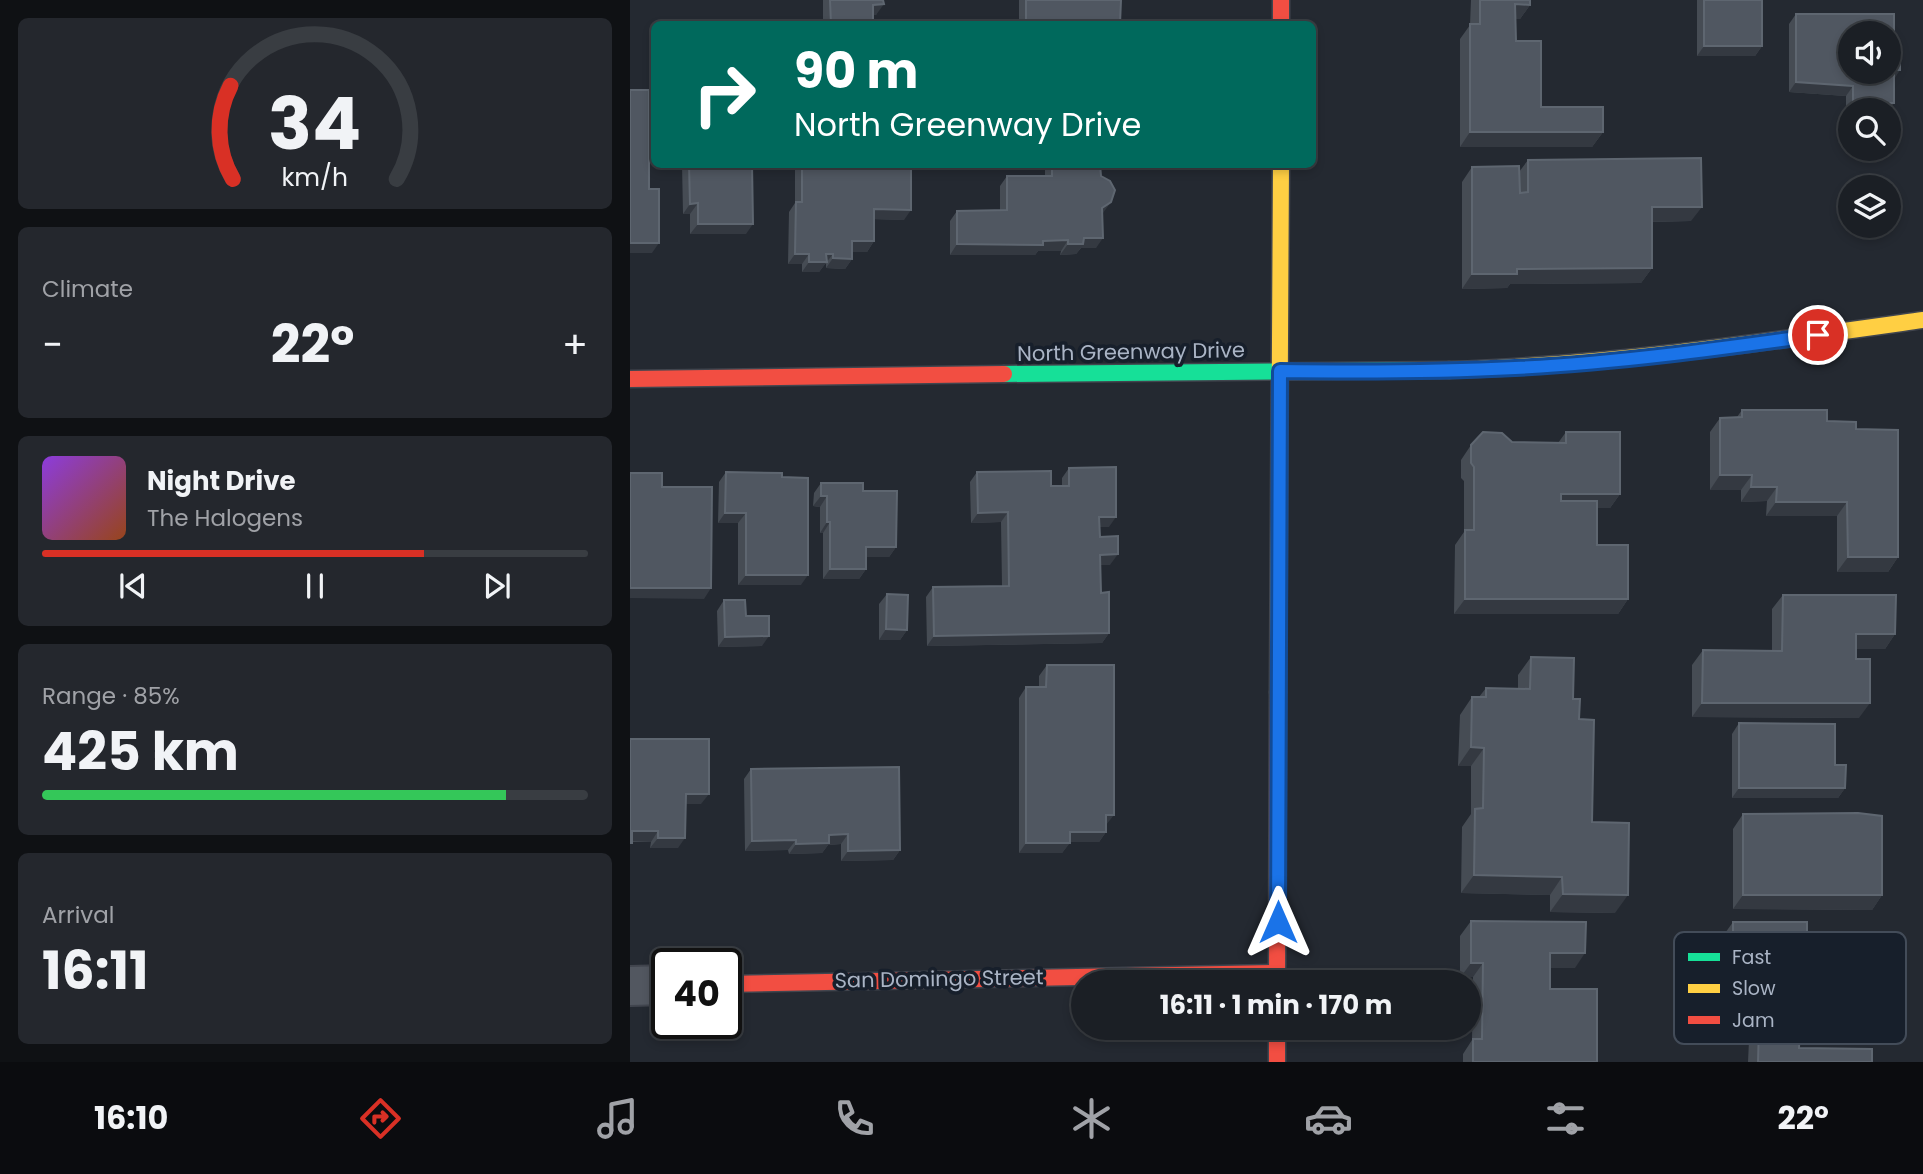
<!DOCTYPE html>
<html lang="en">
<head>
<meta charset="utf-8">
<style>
  :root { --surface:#1b1f25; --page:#24272d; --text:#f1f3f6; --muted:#a0a2a7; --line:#393d42; --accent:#d93025 }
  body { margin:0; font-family:Poppins,sans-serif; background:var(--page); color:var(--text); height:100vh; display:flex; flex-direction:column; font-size:26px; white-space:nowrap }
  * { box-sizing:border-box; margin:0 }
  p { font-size:23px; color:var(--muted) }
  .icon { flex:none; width:38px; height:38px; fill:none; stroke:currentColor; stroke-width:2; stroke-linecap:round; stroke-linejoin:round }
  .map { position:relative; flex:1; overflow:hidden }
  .details { display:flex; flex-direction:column; gap:18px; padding:18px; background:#0f1114; width:630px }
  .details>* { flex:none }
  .top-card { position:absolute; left:21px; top:21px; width:665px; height:147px; border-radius:10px; box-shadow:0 4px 10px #0003,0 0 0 2px var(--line); background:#00695c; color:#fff; overflow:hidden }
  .fabs { position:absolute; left:1208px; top:21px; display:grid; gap:14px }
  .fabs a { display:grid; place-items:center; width:63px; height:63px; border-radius:50%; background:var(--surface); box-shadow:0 4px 10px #0003,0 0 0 2px var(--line); font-size:35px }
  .speed { position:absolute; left:21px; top:948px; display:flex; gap:14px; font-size:35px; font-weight:700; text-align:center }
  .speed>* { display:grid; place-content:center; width:91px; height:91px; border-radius:50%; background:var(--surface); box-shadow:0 4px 10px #0003,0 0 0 2px var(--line); line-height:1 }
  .speed .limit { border:4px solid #111; border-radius:10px; background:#fff; color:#111 }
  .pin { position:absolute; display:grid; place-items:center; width:60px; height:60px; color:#fff; margin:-30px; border:4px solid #fff; border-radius:50%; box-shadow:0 2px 7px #0007 }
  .me { position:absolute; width:77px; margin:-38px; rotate:0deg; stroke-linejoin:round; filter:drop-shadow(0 0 5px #0008) }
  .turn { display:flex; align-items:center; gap:24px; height:147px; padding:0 28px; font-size:32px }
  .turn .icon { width:91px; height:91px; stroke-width:2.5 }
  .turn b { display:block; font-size:49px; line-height:60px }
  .big { font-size:52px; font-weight:700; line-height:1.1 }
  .details .tile { flex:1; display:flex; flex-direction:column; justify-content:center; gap:10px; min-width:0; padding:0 24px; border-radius:10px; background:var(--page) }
  .details .dial { align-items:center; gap:0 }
  .dial svg { height:182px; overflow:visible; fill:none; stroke:var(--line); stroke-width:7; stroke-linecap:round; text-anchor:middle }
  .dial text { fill:var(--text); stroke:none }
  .song { display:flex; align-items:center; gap:21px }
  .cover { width:84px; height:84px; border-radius:10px; background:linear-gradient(135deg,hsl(270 70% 55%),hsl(20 70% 35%)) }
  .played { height:7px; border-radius:4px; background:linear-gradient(90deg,var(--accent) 70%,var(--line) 70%) }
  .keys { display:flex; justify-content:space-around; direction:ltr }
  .heat { display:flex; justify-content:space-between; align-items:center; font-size:38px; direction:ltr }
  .charge { height:10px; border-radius:5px; background:linear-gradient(90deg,#34c759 85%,var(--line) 0) }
  .trip { position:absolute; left:441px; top:970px; width:410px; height:70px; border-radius:35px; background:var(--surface); box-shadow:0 4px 10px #0003,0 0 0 2px var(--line); font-weight:700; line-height:70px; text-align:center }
  .tabs { display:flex; height:112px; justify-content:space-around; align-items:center; background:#0b0c0f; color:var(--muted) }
  .tabs .icon { width:49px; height:49px }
  .tabs .current { color:var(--accent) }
  .tabs b { font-size:32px; color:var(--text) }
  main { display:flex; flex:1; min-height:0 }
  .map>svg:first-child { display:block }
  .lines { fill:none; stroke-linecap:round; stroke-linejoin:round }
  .street-casing { stroke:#41454e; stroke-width:42 }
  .fast-casing { stroke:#41454e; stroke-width:19 }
  .slow-casing { stroke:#41454e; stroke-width:19 }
  .jam-casing { stroke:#41454e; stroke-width:19 }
  .street { stroke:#525760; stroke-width:38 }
  .fast { stroke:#16e098; stroke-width:16 }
  .slow { stroke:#ffcf43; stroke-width:16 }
  .jam { stroke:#f24e42; stroke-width:16 }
  .wall { fill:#464c54 }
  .shaded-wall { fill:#343941 }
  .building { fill:#505761; stroke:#5e6670; stroke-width:2; fill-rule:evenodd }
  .route-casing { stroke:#114b97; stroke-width:18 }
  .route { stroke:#1a73e8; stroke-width:12 }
  .labels { text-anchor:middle; stroke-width:7; stroke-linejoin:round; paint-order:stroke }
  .street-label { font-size:21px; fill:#aab4c5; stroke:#171f2b }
  .key { fill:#171f2b; stroke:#434c59; stroke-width:2 }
  .key-label { font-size:19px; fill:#aab4c5 }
</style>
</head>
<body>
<main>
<section class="details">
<div class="tile dial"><svg viewBox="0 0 100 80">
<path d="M14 69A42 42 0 1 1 86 69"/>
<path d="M14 69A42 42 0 0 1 13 28" stroke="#d93025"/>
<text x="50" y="56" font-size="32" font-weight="700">34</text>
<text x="50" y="72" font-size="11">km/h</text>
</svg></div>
<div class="tile"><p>Climate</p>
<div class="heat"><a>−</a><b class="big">22°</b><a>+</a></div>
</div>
<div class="tile">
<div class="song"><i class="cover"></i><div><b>Night Drive</b><p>The Halogens</p></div></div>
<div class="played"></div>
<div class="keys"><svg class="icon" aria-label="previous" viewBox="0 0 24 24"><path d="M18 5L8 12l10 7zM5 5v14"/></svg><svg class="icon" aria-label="pause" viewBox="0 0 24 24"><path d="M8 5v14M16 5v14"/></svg><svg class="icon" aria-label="next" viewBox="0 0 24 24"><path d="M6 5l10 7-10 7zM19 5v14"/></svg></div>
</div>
<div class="tile"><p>Range · 85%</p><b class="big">425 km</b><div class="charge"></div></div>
<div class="tile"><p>Arrival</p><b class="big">16:11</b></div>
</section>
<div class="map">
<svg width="1293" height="1062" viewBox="0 0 1293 1062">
  <rect width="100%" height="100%" fill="#242931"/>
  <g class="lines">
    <g class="street-casing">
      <polyline id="street" points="0,986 37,985"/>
    </g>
    <g class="fast-casing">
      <polyline id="fast" points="374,374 819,370"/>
    </g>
    <g class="slow-casing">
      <g id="slow">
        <path d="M819,370C978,365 1136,342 1293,320"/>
        <polyline points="648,692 651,164"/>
      </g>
    </g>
    <g class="jam-casing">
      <g id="jam">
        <polyline points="651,0 651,24"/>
        <polyline points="0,379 374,374"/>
        <polyline points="647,982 648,692"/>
        <polyline points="96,984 647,973"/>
        <polyline points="647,1027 647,1062"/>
      </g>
    </g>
    <use href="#street" class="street"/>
    <use href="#fast" class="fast"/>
    <use href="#slow" class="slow"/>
    <use href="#jam" class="jam"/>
  </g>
  <g class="wall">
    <polygon points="193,0 253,0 246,15 243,15 243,24 193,24"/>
    <polygon points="389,0 491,0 490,24 389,24"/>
    <polygon points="841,0 900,0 900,5 890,19 886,19 886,41 911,107 973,132 962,147 830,147 830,39 840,25"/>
    <polygon points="1067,0 1132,0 1132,46 1125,56 1067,56"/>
    <polygon points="1166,14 1258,110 1220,110 1220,123 1216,123 1216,96 1159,92 1159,24"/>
    <polygon points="898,160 1061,221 1022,222 1022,268 1011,283 880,284 877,288 832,289 832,182 842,167 889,172"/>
    <polygon points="52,164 122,164 116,234 60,234 60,214 53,214"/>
    <polygon points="165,164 281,164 274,220 244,219 244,241 237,252 222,252 222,259 215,269 196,268 196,264 195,264 189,272 172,272 172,264 158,264 159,212 165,203"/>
    <polygon points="415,164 470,164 473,213 472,213 466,248 451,248 446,254 430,255 431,251 408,251 405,255 320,255 320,221 327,211 370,210 370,186 377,176 415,176"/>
    <polygon points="1112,410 1197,421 1226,429 1268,557 1258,572 1207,572 1207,516 1136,516 1137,501 1111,502 1111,490 1080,490 1080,432 1090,418 1107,417"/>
    <polygon points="936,432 990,494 980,508 967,508 967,545 998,599 988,614 824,614 825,545 834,532 834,481 831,478 831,460 841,445 882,442 928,443"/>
    <polygon points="439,468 479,527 469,527 470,537 480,565 470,565 471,593 479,633 472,643 297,646 296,597 303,587 372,586 371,522 341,523 340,482 347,472 421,486 432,486 432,478"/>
    <polygon points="96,472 152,477 171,585 108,585 108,523 88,523 89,482"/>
    <polygon points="191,483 233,491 266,547 259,557 236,557 236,569 229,579 193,579 193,533 190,533 190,507 183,506 184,493"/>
    <polygon points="257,594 277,630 270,640 249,640 249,604"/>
    <polygon points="1153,595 1265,634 1255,649 1226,649 1229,718 1062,717 1062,665 1073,650 1142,651 1142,609"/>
    <polygon points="94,600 132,646 88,647 87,611"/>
    <polygon points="901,657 943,699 949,719 962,822 985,913 920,912 920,895 831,893 832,827 841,814 841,766 828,766 830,715 842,697 849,697 856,688 888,688 888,675"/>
    <polygon points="417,665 476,825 476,832 469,842 440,842 432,853 389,853 389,698 396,687 409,687 409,676"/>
    <polygon points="1109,723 1205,765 1215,788 1208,798 1102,798 1102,734"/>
    <polygon points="0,739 71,804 56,804 48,848 20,848 21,842 2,842"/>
    <polygon points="121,769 270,850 263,860 211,861 211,844 198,845 192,853 159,854 158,850 115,851 114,779"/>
    <polygon points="1113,814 1252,895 1242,910 1103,909 1103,829"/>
    <polygon points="841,921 945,968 920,968 920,989 967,1062 833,1062 833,1054 842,1040 843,977 830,978 830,936"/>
    <polygon points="1103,922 1177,933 1237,959 1266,1002 1256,1016 1092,1015 1093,936"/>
    <polygon points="1129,1026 1169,1048 1242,1062 1118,1062 1119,1040"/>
  </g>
  <g class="shaded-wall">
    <polygon points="254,4 246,15 236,15 243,5"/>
    <polygon points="885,4 900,5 890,19 875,19"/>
    <polygon points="1074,46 1132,46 1125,56 1067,56"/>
    <polygon points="1264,70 1270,70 1263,81"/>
    <polygon points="1166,82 1223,86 1216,96 1159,92"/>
    <polygon points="1240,103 1264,103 1258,112 1258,110 1235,110"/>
    <polygon points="840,132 973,132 962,147 830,147"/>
    <polygon points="481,202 473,213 465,218 472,208"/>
    <polygon points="68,203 60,214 53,214 60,204"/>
    <polygon points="1022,207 1072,207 1061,221 1011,222"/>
    <polygon points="244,209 281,210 274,220 236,219"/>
    <polygon points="68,224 123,224 116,234 60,234"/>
    <polygon points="454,238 473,238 466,248 451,248 446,254 430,255 438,244"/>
    <polygon points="438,240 431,251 408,251 405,255 320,255 327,244"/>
    <polygon points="222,241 244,241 237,252 215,252"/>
    <polygon points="0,243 29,243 22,253 0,253"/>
    <polygon points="165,254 179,254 172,264 158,264"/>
    <polygon points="196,254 203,254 189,272 172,272 179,262"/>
    <polygon points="203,258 222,259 215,269 196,268"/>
    <polygon points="1022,268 1011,283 880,284 877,288 832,289 842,274 887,269"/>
    <polygon points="1090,475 1122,475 1111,490 1080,490"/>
    <polygon points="1121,487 1147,487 1137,501 1111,502"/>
    <polygon points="931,494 990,494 980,508 921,508"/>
    <polygon points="191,496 197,496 190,507 183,506"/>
    <polygon points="1146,502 1217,502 1207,516 1136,516"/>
    <polygon points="378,512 371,522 341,523 348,513"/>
    <polygon points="95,513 116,513 108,523 88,523"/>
    <polygon points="469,517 486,517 479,527 462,527"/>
    <polygon points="197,522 200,522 193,533 190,533"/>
    <polygon points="236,547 266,547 259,557 229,557"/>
    <polygon points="488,554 480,565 463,565 470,555"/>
    <polygon points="1218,557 1268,557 1258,572 1207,572"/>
    <polygon points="200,569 236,569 229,579 193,579"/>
    <polygon points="116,575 178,575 171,585 108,585"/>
    <polygon points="0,588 81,588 74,599 0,598"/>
    <polygon points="835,599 998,599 988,614 824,614"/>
    <polygon points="256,629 277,630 270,640 249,640"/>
    <polygon points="479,633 472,643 297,646 304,636"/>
    <polygon points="1226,634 1265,634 1255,649 1216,649"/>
    <polygon points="139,636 132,646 88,647 95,637"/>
    <polygon points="1072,703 1240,703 1229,718 1062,717"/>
    <polygon points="841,747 854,748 841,766 828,766"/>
    <polygon points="1109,788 1215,788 1208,798 1102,798"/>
    <polygon points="56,794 79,794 71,804 48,804"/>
    <polygon points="476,815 484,815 476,825 469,826"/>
    <polygon points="2,831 28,831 21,842 0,841"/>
    <polygon points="440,832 476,832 469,842 433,842"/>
    <polygon points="218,834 211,844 198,845 192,853 159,854 166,844 199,835"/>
    <polygon points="28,838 55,838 48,848 20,848"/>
    <polygon points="166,840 158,850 115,851 122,841"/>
    <polygon points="396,843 440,843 432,853 389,853"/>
    <polygon points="270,850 263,860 211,861 218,851"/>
    <polygon points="844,875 932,877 920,895 831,893"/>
    <polygon points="933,894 998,895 985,913 920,912"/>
    <polygon points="1113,895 1252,895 1242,910 1103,909"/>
    <polygon points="920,953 955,953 945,968 910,968"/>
    <polygon points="841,963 853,963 843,977 830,978"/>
    <polygon points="1103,1000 1266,1002 1256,1016 1092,1015"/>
  </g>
  <g class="building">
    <polygon points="200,0 253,0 254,4 243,5 243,24 201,24"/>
    <polygon points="396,0 491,0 490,24 396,24"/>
    <polygon points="850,0 900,0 900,5 885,4 886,41 911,41 911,107 973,107 973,132 840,132 840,24 850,24"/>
    <rect x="1074" y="0" width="58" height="46"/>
    <path d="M1166,14H1264V49L1270,50V70H1264V103H1240V110H1223V86L1166,82ZM1220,33H1258V72H1220Z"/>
    <polygon points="0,90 19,90 19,189 29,189 29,243 0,243"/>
    <polygon points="1071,158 1072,207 1022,207 1022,268 887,269 887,274 842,274 842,167 889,166 890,193 898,192 898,160"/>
    <polygon points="59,164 122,164 123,224 68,224 68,203 60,204"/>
    <polygon points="172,164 281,164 281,210 244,209 244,241 222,241 222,259 203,258 203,254 196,254 197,262 179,262 179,254 165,254 166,202 172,202"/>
    <polygon points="422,164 470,164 471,176 480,181 485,190 481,202 472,208 473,238 454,238 453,244 438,244 438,240 413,241 413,245 327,244 327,211 377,210 377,176 422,176"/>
    <polygon points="1112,410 1197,410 1197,421 1226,422 1226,429 1268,430 1268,557 1218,557 1217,502 1146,502 1147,487 1121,487 1122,475 1090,475 1090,418 1112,417"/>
    <polygon points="853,432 872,433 882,442 936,443 936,432 990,432 990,494 931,494 931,501 967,501 967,545 998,545 998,599 835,599 835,530 844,530 844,467 841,463 841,445"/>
    <polygon points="486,467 486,517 469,517 470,537 488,536 488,554 470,555 471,593 479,592 479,633 304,636 303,587 379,586 378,512 348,513 347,472 421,471 421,486 439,486 439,468"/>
    <polygon points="96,472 152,473 152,477 178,478 178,575 116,575 116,513 95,513"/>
    <polygon points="0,473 32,473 32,487 82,487 81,588 0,588"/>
    <polygon points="191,483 233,483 233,491 267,491 266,547 236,547 236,569 200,569 200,522 197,522 197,496 191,496"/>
    <polygon points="257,594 278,595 277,630 256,629"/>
    <polygon points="1153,595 1266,595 1265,634 1226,634 1226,659 1240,659 1240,703 1072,703 1073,650 1152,651"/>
    <polygon points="94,600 115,600 116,616 139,616 139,636 95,637"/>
    <polygon points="901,657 944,658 943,699 950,699 949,719 964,720 962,822 999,823 998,895 933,894 932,877 844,875 845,809 853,808 854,748 841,747 842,697 856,697 856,688 900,689"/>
    <polygon points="417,665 484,665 484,815 476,815 476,832 440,832 440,843 396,843 396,687 416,687"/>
    <polygon points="1109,723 1205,724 1205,765 1216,765 1215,788 1109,788"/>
    <polygon points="0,739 79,739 79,794 56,794 55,838 28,838 28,831 2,831 2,843 0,843"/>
    <polygon points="269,767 270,850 218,851 218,834 199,835 199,843 166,844 166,840 122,841 121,769"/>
    <polygon points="1228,813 1252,816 1252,895 1113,895 1113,814"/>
    <polygon points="841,921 956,922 955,953 920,953 920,989 967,989 967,1062 843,1062 843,1039 852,1039 853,963 841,963"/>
    <polygon points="1103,922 1177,922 1177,933 1237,933 1237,959 1267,959 1266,1002 1103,1000"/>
    <polygon points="1129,1026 1170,1026 1169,1048 1242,1049 1242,1062 1128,1062"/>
  </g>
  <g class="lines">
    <g class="route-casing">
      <path id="route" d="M648,922L650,371C728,372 807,372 885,368C987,363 1088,349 1188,335"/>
    </g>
    <use href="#route" class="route"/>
  </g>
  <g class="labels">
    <g class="street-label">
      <text transform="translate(501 352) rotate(-1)" y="7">North Greenway Drive</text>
      <text transform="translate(309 979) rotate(-1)" y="7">San Domingo Street</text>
    </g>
  </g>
  <rect x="1044" y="932" width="232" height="112" rx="10" class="key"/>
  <rect x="1058" y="953" width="32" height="8" fill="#16e098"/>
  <rect x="1058" y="984" width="32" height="9" fill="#ffcf43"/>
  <rect x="1058" y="1016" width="32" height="8" fill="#f24e42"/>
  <g class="key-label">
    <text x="1102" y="964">Fast</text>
    <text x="1102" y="995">Slow</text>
    <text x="1102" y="1027">Jam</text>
  </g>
</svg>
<div class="fabs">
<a><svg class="icon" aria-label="sound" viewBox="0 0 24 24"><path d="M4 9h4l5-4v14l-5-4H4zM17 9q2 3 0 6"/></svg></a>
<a><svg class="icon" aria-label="search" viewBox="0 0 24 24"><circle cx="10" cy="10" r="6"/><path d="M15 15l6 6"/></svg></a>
<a><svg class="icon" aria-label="layers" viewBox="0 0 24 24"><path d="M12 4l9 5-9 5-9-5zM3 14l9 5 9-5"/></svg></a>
</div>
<div class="speed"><div class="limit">40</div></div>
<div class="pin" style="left:1188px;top:335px;background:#d93025"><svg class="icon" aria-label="arrive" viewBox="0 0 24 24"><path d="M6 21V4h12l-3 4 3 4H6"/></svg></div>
<svg class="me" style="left:648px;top:922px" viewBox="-20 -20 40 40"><path d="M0-17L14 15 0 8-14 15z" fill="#1a73e8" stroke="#fff" stroke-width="4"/></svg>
<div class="trip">16:11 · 1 min · 170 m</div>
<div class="top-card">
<div class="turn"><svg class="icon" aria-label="right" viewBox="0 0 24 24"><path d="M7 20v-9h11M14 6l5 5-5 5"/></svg><div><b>90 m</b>North Greenway Drive</div></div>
</div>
</div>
</main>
<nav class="tabs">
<b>16:10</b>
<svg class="icon current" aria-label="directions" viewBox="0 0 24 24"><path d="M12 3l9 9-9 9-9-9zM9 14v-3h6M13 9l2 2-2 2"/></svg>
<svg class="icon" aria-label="music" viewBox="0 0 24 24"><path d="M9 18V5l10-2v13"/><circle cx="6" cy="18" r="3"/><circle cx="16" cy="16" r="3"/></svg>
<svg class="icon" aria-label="phone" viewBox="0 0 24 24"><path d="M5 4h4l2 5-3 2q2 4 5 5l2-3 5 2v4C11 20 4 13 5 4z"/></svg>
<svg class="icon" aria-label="climate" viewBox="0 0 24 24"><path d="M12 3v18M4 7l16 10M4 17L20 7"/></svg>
<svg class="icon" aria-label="car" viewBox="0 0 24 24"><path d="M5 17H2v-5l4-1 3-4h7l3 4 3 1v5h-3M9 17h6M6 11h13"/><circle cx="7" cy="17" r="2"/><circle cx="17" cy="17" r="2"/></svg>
<svg class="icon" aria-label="filters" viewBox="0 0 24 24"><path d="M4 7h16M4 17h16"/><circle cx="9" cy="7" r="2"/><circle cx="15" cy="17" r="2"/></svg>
<b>22°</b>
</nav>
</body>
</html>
